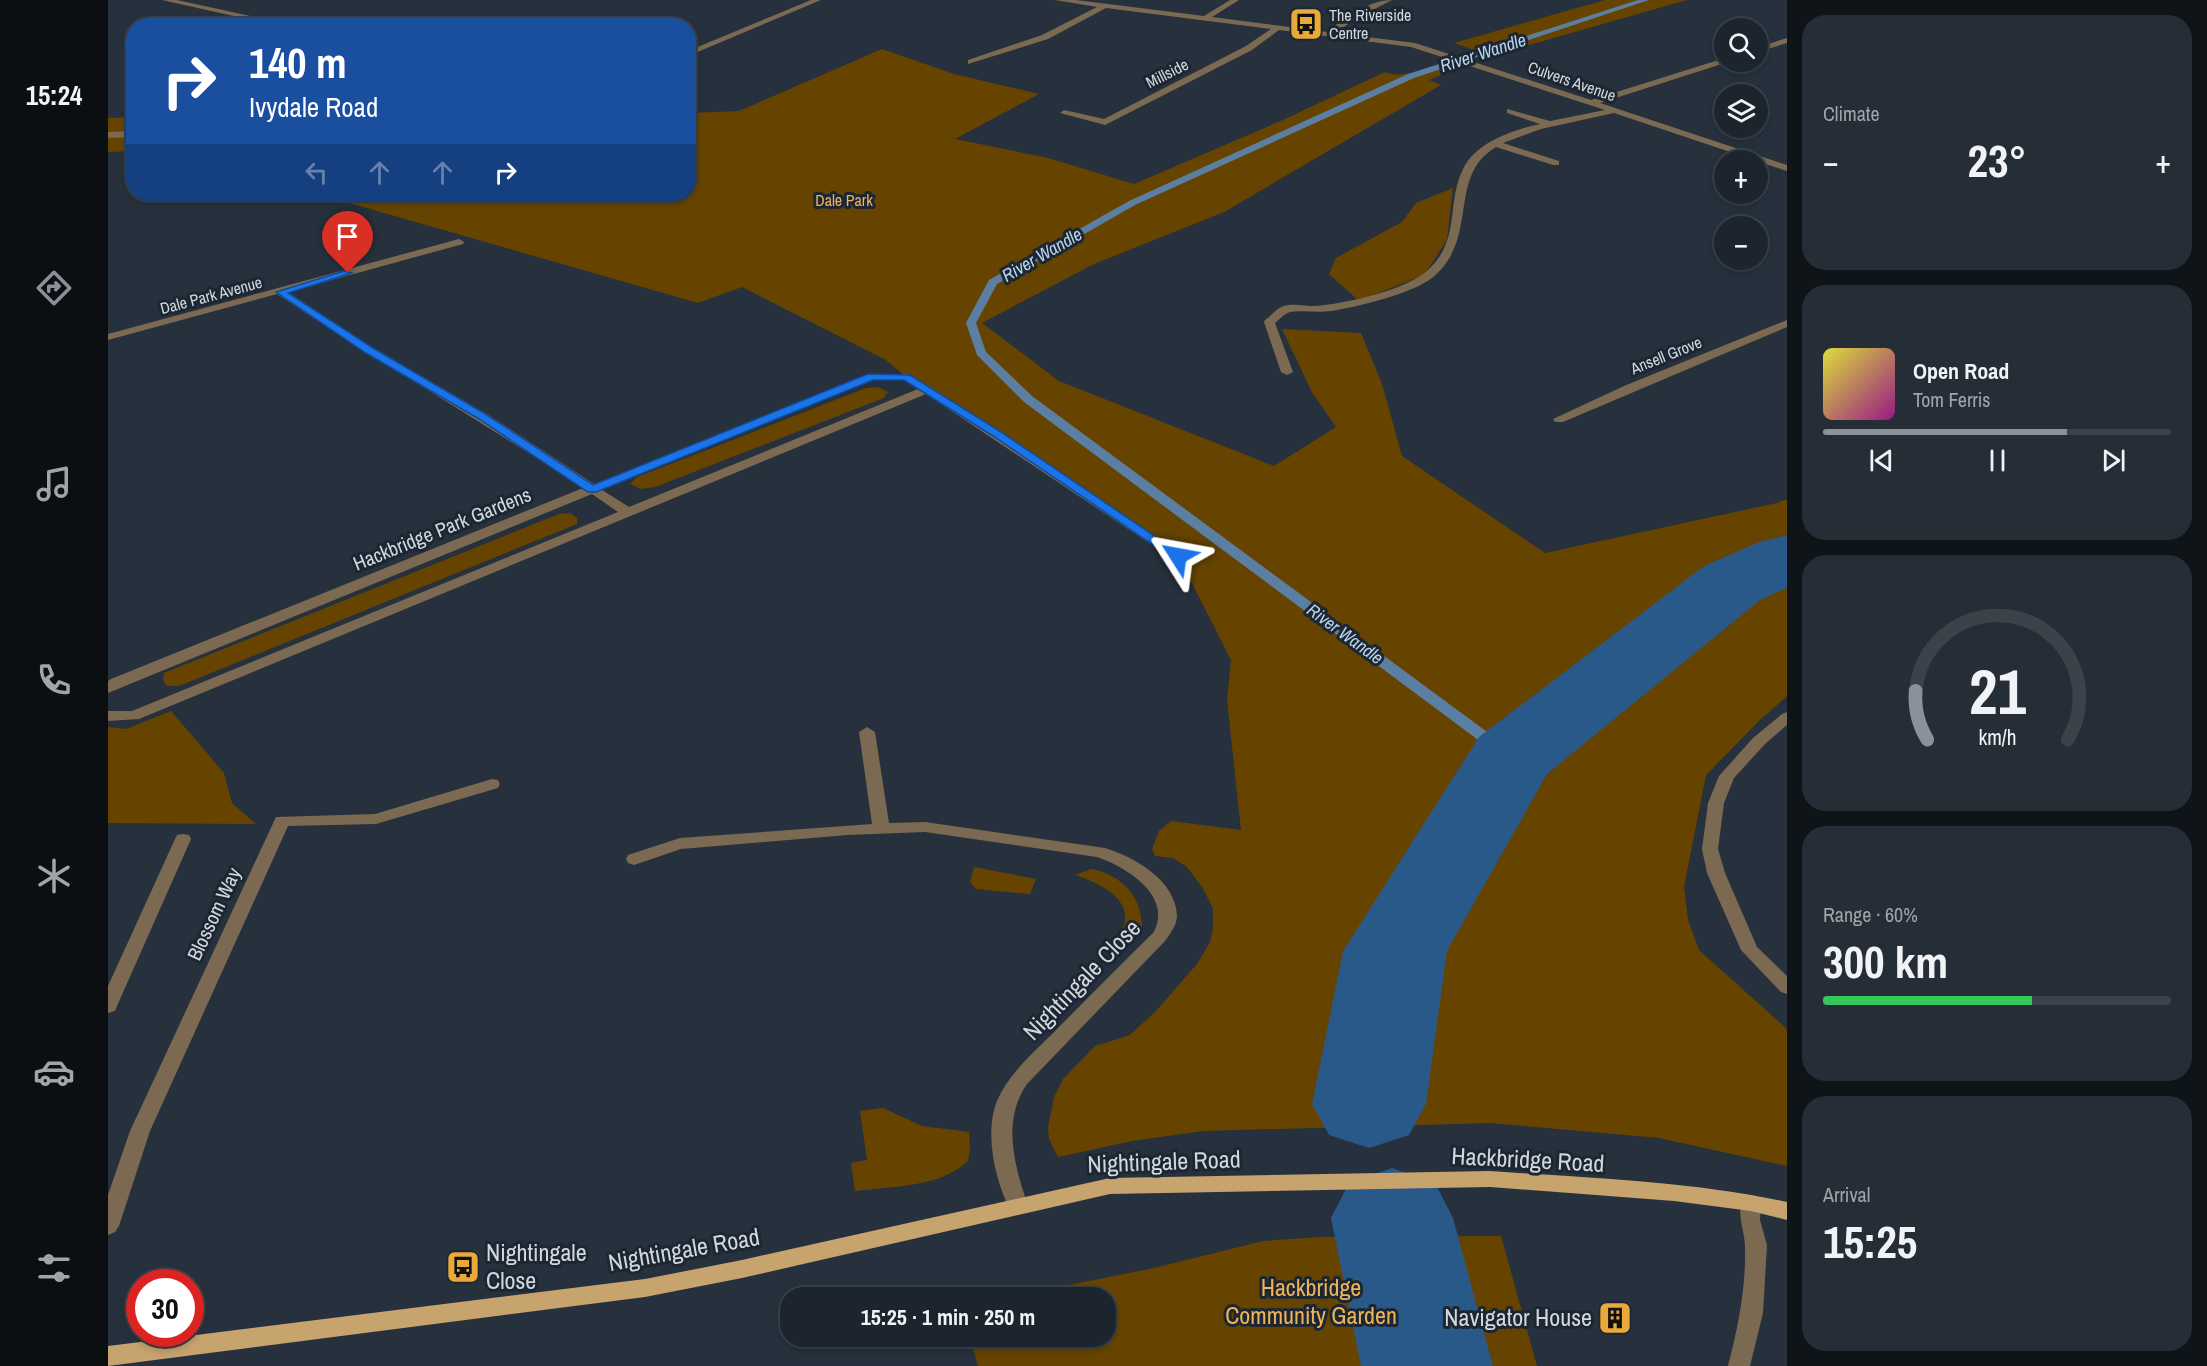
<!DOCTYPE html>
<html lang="en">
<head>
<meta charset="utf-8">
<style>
  :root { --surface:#1c252e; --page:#252d36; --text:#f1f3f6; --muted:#a0a5aa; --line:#3a424a; --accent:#8c9099 }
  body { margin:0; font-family:"Archivo Narrow",sans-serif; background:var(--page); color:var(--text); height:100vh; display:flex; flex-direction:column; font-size:22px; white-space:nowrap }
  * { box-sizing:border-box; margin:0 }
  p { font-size:20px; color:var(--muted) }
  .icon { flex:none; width:33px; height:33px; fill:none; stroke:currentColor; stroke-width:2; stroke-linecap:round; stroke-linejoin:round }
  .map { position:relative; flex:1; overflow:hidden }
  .sheet { display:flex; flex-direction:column; gap:15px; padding:15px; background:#0f1419; width:420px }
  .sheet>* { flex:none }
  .hud { position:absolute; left:18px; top:18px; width:570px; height:183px; border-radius:24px; box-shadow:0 3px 9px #0003,0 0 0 2px var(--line); background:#1a4fa0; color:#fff; overflow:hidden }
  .tools { position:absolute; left:1606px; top:18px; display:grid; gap:12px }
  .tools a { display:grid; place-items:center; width:54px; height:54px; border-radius:50%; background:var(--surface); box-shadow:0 3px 9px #0003,0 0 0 2px var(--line); font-size:30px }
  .speed { position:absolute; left:18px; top:1269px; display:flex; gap:12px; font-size:30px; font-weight:700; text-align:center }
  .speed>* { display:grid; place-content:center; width:78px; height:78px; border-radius:50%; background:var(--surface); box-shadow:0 3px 9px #0003,0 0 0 2px var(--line); line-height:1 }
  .speed .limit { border:9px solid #d22; background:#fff; color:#111 }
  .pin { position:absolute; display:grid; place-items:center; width:51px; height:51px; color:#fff; margin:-62px -26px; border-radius:50% 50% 50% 0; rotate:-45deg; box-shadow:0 0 6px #0007 }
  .pin .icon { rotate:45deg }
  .me { position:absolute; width:66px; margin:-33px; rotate:304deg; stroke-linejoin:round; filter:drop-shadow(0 0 4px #0008) }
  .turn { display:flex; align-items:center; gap:21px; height:126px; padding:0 24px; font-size:27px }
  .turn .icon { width:78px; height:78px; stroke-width:2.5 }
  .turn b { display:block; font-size:42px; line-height:51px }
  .lanes { display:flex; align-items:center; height:57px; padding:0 24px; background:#0003; justify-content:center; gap:30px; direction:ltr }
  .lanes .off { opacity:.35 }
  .big { font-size:45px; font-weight:700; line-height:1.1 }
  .sheet .tile { flex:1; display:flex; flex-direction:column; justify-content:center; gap:9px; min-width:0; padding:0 21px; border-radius:24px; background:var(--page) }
  .sheet .dial { align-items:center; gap:0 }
  .dial svg { height:156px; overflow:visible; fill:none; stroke:var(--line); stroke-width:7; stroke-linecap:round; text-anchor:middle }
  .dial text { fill:var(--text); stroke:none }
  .song { display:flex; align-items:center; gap:18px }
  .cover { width:72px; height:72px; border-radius:9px; background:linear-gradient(135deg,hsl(60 70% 55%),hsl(310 70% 35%)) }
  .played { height:6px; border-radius:3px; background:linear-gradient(90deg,var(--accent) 70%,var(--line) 70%) }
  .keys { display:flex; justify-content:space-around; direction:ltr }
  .heat { display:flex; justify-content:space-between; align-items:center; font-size:33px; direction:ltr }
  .charge { height:9px; border-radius:4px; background:linear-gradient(90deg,#34c759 60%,var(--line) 0) }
  .trip { position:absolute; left:672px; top:1287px; width:336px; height:60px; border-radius:24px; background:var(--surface); box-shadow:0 3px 9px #0003,0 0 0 2px var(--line); font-weight:700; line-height:60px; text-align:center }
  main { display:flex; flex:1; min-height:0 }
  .tabs { display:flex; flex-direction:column; width:108px; justify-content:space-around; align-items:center; background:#0b0f12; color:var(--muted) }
  .tabs .icon { width:42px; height:42px }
  .tabs .current { color:var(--accent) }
  .tabs b { font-size:27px; color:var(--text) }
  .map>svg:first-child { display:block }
  .green { fill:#640 }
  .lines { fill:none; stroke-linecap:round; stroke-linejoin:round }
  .stream { fill:#5b7fa3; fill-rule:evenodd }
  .river { fill:#285989; fill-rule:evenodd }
  .minor { fill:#7b6a51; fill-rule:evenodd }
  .major { fill:#c7a36e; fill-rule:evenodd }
  .route { fill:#1a73e8; stroke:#114b97; stroke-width:1.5 }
  .labels { text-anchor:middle; stroke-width:6; stroke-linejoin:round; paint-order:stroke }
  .far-poi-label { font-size:16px; fill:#d1d8df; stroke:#1d2732; text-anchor:start }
  .far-street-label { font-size:16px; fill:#d1d8df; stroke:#1d2732 }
  .far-park-label { font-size:16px; fill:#edb45a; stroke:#1d2732 }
  .far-water-label { font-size:18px; font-style:italic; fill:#b9d4f1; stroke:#1d2732 }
  .street-label { font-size:20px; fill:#d1d8df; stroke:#1d2732 }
  .near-street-label { font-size:24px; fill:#d1d8df; stroke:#1d2732 }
  .near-poi-label { font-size:24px; fill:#d1d8df; stroke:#1d2732; text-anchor:start }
  .near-park-label { font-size:24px; fill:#edb45a; stroke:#1d2732 }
</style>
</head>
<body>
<main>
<nav class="tabs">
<b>15:24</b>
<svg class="icon current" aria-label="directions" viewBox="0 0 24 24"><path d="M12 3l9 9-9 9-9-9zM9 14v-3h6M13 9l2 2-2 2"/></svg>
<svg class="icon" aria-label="music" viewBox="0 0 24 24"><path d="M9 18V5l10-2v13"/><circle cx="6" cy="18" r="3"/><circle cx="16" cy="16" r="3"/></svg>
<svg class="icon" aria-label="phone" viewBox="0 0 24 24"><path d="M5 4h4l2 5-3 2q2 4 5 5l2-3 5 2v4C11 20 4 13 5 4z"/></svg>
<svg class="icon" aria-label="climate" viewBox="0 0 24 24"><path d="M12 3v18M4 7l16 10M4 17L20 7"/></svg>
<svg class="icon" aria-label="car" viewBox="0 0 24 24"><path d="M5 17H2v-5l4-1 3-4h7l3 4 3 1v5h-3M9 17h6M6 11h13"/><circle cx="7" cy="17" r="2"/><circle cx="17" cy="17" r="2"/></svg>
<svg class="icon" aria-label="filters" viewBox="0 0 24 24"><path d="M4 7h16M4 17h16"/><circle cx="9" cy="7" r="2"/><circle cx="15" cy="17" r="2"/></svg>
</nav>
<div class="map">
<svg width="1679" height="1366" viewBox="0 0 1679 1366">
  <rect width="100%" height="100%" fill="#26313d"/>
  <g class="green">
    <polygon points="1497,0 1579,0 1383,56 1346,43"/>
    <path d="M774,49L846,74L931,94L847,139L940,158L1026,184L1175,120L1277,72C1304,82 1321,59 1349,68L1321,80L1333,85L1116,212L986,264L874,323L951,381L1166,466L1228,427L1204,392L1174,329L1253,333L1274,384L1294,456L1437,553L1669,503L1679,499V696L1654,718L1598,775L1576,887L1580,920L1591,950L1679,1029V1166L1551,1138L1383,1123L1095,1131L1024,1141L950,1157L941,1139L940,1128L946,1097L955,1079L987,1046L1022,1035L1048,1011L1089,964L1102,942L1105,928V908L1094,887L1079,867L1065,858L1047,856L1044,849L1051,831L1063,821L1133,830L1119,700L1123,660L1070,556L798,377L778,360L634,287L590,303L210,194H580L581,113L631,111Z"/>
    <polygon points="25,117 25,151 0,152 0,118"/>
    <polygon points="1345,188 1339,240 1316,275 1260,297 1249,299 1221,274 1228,258 1294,222 1308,203"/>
    <polygon points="770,387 780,392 776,398 547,487 533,489 522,484 529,477 758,388"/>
    <polygon points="462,513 469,518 469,524 71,686 59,686 55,680 56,673 451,514"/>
    <polygon points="63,711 116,773 124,803 148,824 0,823 0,727 18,729"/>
    <polygon points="866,867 928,879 922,894 868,889 862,882"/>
    <path d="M983,869C1016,875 1036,900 1034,932L1030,936L1008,941C1035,905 998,885 967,875Z"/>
    <path d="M775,1108L814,1126L861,1132L862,1148L860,1161C831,1188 785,1186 747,1191L743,1163L759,1160L752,1111Z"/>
    <polygon points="1393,1236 1429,1366 870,1366 862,1337 998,1336 998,1298 901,1297 1046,1268 1155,1241 1213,1237"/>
  </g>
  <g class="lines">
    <polygon class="stream" points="1530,0 1541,0 1306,78 1027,205 889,284 868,323 878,352 924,396 1409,754 1411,757 1403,762 1397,760 916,402 869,355 858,323 881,280 1021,201 1300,74"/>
    <g class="river">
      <polygon points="1679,535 1679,588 1652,600 1439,774 1339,951 1318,1104 1301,1135 1261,1148 1221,1135 1204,1104 1235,951 1371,737 1596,566 1651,542"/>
      <polygon points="1284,1168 1327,1183 1345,1218 1385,1366 1253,1366 1223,1218 1241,1183"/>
    </g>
    <g class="minor">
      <polygon points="54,0 69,0 188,26 170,26"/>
      <polygon points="703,0 713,0 580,56 580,51"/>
      <path d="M947,0H968L1096,16L1122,0H1131L1104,17L1219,32C1237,18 1261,0 1284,0L1249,18L1227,33L1307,43L1483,100L1617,58V62H1620L1492,103L1679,165V171L1506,113L1433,129L1395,143L1451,161V165H1445L1388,147C1338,177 1373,238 1324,278C1303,294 1249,307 1223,311C1210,313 1194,310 1182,312C1177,313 1171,320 1167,323L1185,372L1179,375L1173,372L1156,322L1157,320C1163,316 1169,308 1176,306C1185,303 1198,306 1207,306C1236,304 1299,290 1320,270C1353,240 1338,204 1355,169C1368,142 1405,130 1432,124L1399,113V109L1442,121L1497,110L1303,47L1171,30L1144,50L997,125L952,113L956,110L996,119L1138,46L1163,29L998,8L940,39L860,64V60L934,35L989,7Z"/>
      <polygon points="1679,38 1679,43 1650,52 1650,47"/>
      <polygon points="26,131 26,137 0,138 0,132"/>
      <path d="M351,239L356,242L355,244L180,292L265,348L379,414L486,484L760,374H798L823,387L1077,556L1075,559H1065L818,394L31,719L0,721V711H24L510,512L484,494L0,693V681L3,679L475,488C374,422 270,361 169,294L0,340V334ZM765,380H796L810,389L521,507L494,490Z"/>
      <polygon points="1679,320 1679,327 1455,422 1447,422 1445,419 1516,386"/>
      <polygon points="1679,712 1679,725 1657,744 1626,778 1616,803 1610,849 1617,873 1649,947 1679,976 1679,994 1673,992 1633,950 1599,873 1594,849 1600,803 1611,776 1645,738 1674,714"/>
      <path d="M759,727L767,732L781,823L817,822L997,848C1026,857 1068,880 1069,916C1069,925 1062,934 1057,941L919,1084C893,1121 907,1167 920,1206L917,1212L910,1214L903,1212C887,1181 876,1133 889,1101C902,1071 929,1050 951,1027C982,996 1013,964 1045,933C1066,897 1019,867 989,857L817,832L739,835L573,849L526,865L520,863L518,859L520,855L572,838L764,824L751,732Z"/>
      <polygon points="384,779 390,780 392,784 390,788 268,824 180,826 42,1131 11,1226 7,1232 0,1235 0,1195 22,1131 168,817 267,814"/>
      <polygon points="75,834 81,835 83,839 9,1006 7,1011 0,1013 0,986 67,839 69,835"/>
      <path d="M1643,1195L1650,1197L1653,1203L1652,1220L1659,1245L1655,1313L1642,1366H1620C1630,1327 1638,1288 1637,1247C1637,1229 1627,1214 1636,1197Z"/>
    </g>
    <path class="major" d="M1382,1171C1481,1178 1582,1181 1679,1202V1220L1643,1211L1566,1201L1382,1187L1002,1194L634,1278L537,1297L0,1366V1346L537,1279L634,1260L1002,1178Z"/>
  </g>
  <polygon class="route" points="236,271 244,273 180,293 265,348 379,415 485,485 760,374 802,375 893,432 1076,556 1075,559 1066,559 885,436 796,380 765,380 488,492 480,492 371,419 258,353 168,292"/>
  <defs>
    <g id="bus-square" transform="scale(1.725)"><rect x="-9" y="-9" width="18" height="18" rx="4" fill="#eba939" stroke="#1d2732"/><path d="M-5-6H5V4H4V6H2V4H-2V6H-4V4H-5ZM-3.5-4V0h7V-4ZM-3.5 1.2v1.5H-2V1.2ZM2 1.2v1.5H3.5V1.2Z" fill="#111"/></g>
    <g id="building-square" transform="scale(1.725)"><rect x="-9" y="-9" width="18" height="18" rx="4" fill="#eba939" stroke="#1d2732"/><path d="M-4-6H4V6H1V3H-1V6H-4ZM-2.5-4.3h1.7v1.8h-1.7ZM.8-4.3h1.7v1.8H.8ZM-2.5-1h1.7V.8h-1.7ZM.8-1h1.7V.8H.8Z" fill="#111"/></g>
  </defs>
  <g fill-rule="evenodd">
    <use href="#bus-square" x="1198" y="24"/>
    <use href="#bus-square" x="355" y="1267"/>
    <use href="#building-square" x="1507" y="1318"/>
  </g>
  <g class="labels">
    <g class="far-poi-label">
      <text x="1221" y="21">The Riverside<tspan x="1221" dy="18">Centre</tspan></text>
    </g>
    <g class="far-street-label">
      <text transform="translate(1059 73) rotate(-27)" y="6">Millside</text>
      <text transform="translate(1464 81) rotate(19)" y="6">Culvers Avenue</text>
      <text transform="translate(103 295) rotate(-15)" y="6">Dale Park Avenue</text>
      <text transform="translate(1558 355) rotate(-22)" y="6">Ansell Grove</text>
    </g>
    <g class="far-park-label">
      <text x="736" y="206">Dale Park</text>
    </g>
    <g class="far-water-label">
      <text transform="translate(1375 53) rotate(-18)" y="6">River Wandle</text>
      <text transform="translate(934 255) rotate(-30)" y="6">River Wandle</text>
      <text transform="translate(1237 634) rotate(36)" y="6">River Wandle</text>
    </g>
    <g class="street-label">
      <text transform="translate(334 529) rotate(-22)" y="7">Hackbridge Park Gardens</text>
      <text transform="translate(106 914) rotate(-65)" y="7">Blossom Way</text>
    </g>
    <g class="near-street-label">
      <text transform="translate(974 980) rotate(-46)" y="8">Nightingale Close</text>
      <text transform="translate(1420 1160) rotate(3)" y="8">Hackbridge Road</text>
      <text transform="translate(1056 1162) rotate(-2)" y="8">Nightingale Road</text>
      <text transform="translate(576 1250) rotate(-10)" y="8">Nightingale Road</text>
    </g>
    <g class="near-poi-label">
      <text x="378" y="1261">Nightingale<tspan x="378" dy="28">Close</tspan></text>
      <text x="1484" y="1326" text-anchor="end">Navigator House</text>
    </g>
    <g class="near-park-label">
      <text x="1203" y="1296">Hackbridge<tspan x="1203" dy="28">Community Garden</tspan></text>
    </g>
  </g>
</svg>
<div class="tools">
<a><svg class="icon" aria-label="search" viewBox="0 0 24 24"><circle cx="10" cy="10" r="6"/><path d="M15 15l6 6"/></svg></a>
<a><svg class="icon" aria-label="layers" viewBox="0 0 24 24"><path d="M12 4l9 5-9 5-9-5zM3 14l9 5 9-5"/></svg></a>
<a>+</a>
<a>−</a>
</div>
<div class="speed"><div class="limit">30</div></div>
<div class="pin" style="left:240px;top:273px;background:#d93025"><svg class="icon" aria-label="arrive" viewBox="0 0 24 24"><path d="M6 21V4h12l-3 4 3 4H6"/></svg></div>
<svg class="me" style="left:1070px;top:556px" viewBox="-20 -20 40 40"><path d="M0-17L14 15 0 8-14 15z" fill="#1a73e8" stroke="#fff" stroke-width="4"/></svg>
<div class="trip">15:25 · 1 min · 250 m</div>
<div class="hud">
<div class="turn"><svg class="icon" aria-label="right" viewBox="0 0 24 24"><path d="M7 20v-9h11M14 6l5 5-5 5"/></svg><div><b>140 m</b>Ivydale Road</div></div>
<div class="lanes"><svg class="icon off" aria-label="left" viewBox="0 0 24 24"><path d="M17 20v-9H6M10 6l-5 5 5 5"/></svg><svg class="icon off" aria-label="ahead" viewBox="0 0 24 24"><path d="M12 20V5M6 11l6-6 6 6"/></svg><svg class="icon off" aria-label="ahead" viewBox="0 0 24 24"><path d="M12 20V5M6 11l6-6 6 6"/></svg><svg class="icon" aria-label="right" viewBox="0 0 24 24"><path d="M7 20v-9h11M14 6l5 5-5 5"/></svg></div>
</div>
</div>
<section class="sheet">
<div class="tile"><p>Climate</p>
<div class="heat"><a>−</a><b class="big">23°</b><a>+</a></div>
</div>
<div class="tile">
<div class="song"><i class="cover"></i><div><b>Open Road</b><p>Tom Ferris</p></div></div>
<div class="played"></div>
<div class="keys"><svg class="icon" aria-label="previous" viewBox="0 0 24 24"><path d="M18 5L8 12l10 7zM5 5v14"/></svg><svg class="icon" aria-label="pause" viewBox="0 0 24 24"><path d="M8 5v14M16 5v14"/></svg><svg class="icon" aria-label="next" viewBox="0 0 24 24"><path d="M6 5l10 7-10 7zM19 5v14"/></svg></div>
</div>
<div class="tile dial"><svg viewBox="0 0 100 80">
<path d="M14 69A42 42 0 1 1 86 69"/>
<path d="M14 69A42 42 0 0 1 8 44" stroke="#8c9099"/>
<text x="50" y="56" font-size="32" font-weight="700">21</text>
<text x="50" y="72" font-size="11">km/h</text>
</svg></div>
<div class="tile"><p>Range · 60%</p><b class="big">300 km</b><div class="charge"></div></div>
<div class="tile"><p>Arrival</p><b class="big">15:25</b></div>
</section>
</main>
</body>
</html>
